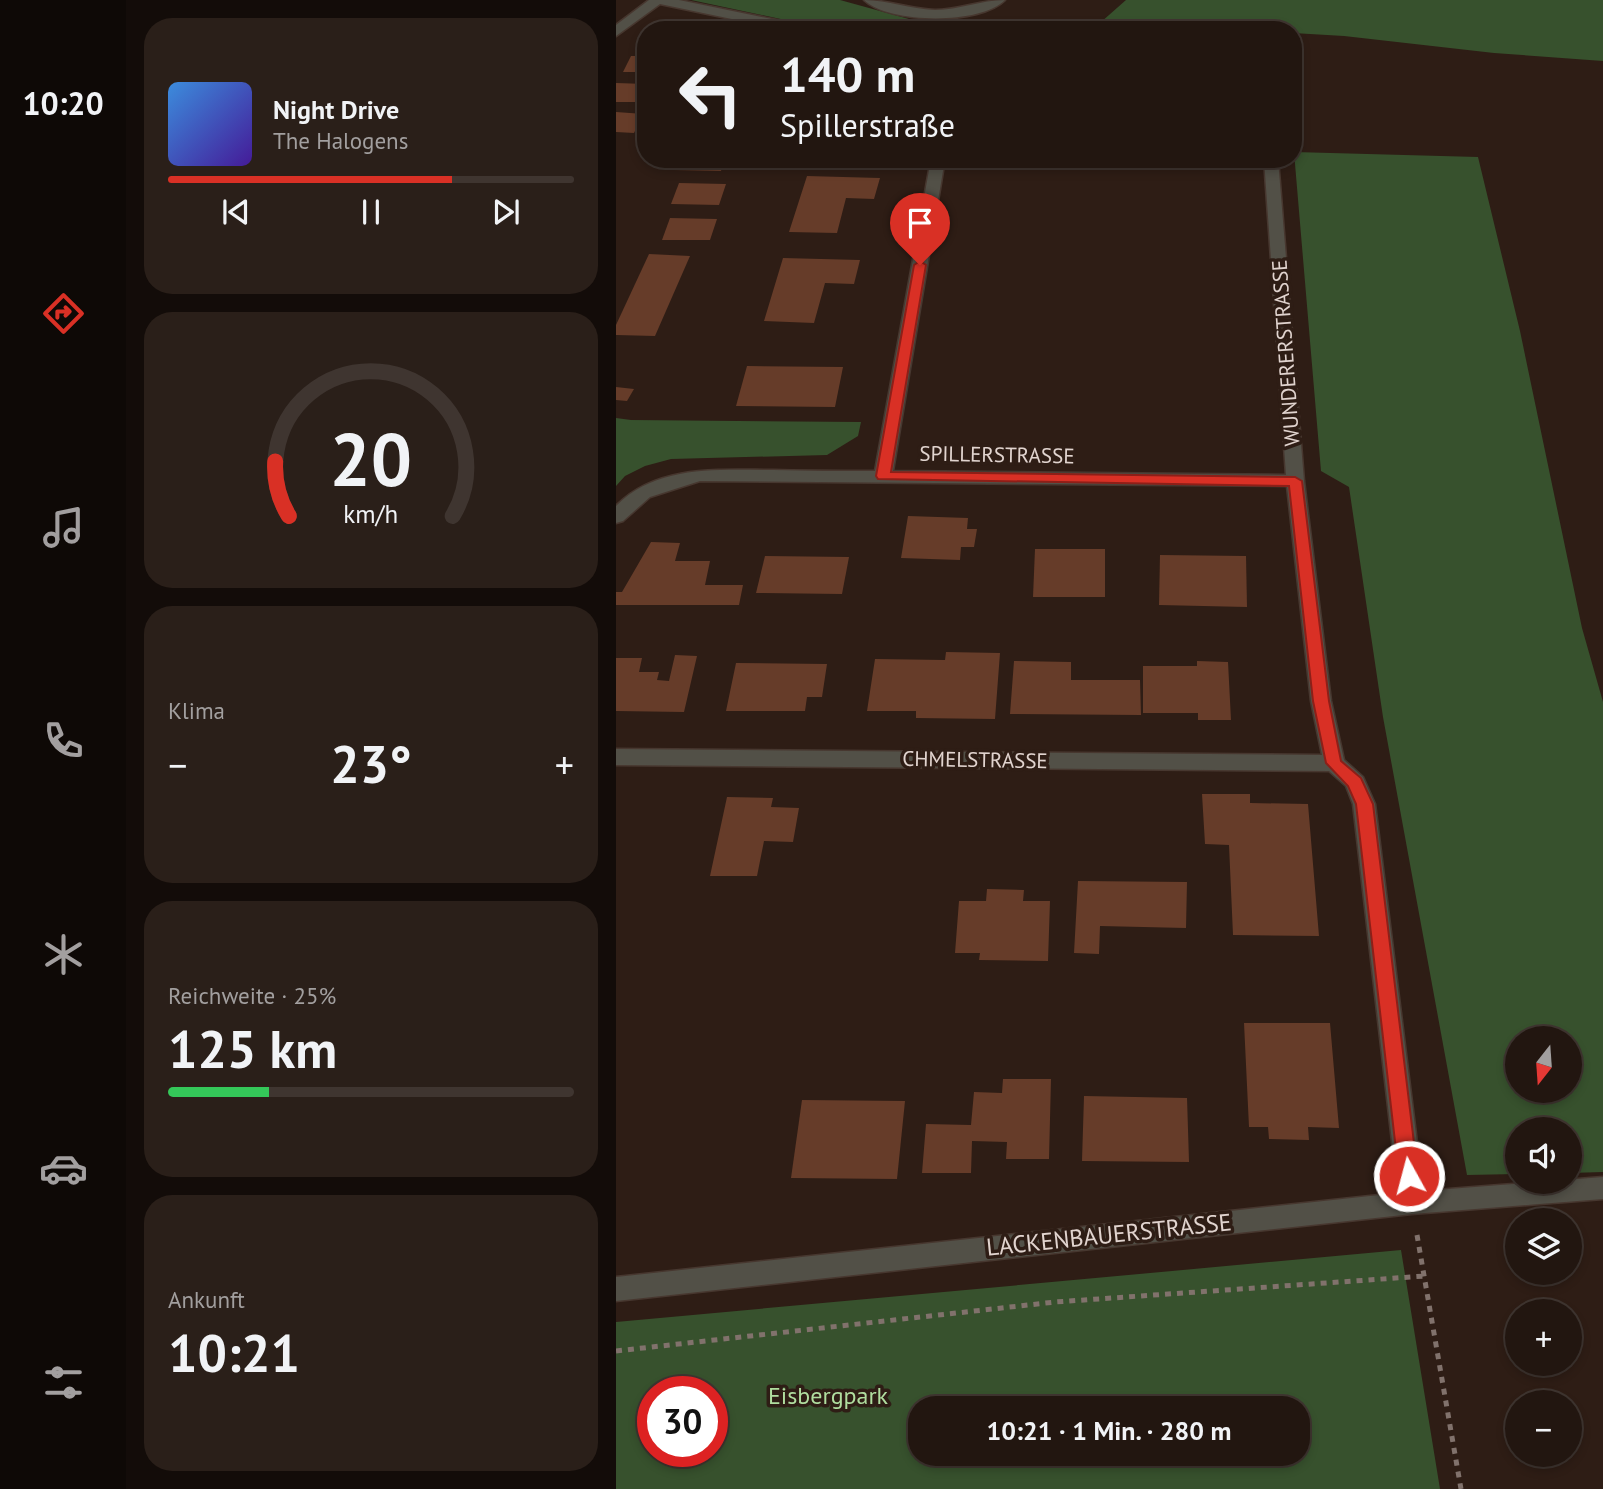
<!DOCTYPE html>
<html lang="de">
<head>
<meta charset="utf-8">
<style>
  :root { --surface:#221610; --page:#2a1f19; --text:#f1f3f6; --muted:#a29f9f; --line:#3f3530; --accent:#d93025 }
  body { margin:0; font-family:"PT Sans",sans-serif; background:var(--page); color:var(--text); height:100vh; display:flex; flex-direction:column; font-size:26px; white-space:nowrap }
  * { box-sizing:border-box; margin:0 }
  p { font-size:23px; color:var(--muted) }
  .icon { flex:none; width:38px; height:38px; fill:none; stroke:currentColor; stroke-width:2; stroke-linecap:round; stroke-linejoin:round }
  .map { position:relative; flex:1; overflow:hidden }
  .side { display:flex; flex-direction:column; gap:18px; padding:18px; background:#130c09; width:490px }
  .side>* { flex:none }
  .hud { position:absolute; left:21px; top:21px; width:665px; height:147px; border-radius:28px; box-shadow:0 4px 10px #0003,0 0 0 2px var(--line); background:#221610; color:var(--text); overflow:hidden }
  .needle { width:46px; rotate:197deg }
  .buttons { position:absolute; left:889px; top:1026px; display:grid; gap:14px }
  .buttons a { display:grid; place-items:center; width:77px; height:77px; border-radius:50%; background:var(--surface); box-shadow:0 4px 10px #0003,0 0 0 2px var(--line); font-size:35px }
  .speed { position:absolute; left:21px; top:1376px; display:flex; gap:14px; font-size:35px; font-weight:700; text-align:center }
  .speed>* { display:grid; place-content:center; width:91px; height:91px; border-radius:50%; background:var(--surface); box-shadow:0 4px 10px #0003,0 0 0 2px var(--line); line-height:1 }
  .speed .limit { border:10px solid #d22; background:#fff; color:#111 }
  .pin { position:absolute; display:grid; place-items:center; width:60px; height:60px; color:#fff; margin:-72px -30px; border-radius:50% 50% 50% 0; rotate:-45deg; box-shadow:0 0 7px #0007 }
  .pin .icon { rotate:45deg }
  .me { position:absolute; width:77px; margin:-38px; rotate:353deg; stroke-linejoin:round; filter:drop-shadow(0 0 5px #0008) }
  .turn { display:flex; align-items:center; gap:24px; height:147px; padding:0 28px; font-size:32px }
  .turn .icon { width:91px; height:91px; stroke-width:2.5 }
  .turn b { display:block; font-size:49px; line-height:60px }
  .big { font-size:52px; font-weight:600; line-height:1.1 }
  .side .widget { flex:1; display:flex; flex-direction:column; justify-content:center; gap:10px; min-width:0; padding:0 24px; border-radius:28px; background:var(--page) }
  .side .dial { align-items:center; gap:0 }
  .dial svg { height:182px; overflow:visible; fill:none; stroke:var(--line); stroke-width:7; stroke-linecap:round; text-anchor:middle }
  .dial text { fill:var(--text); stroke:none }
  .song { display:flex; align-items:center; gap:21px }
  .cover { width:84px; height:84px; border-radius:10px; background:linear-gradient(135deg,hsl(210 70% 55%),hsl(260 70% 35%)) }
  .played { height:7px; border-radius:4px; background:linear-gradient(90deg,var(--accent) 70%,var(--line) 70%) }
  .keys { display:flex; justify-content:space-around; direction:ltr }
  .heat { display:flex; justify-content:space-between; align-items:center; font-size:38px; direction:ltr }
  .charge { height:10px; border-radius:5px; background:linear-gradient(90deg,#34c759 25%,var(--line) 0) }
  .trip { position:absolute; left:292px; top:1396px; width:402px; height:70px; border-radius:28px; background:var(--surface); box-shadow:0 4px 10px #0003,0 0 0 2px var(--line); font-weight:600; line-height:70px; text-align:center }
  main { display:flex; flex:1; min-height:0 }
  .tabs { display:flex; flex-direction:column; width:126px; justify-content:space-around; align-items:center; background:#0e0906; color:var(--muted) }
  .tabs .icon { width:49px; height:49px }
  .tabs .active { color:var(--accent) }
  .tabs b { font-size:32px; color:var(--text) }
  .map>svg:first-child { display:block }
  .green { fill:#37512d; fill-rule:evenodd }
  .building { fill:#663c29 }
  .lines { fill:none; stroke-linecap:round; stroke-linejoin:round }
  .lane-casing { stroke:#47372f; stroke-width:3 }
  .street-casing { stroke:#47372f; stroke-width:3 }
  .path { stroke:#81726c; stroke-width:5; stroke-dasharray:6 6; stroke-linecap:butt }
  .lane { fill:#525047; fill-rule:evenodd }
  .street { fill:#525047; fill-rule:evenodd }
  .route { fill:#d93025; stroke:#8d1f18; stroke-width:2 }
  .labels { text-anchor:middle; stroke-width:7; stroke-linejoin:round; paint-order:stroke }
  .street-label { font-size:21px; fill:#e1d4cf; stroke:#2e1d15 }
  .near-street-label { font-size:24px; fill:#e1d4cf; stroke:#2e1d15 }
  .near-park-label { font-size:24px; fill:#b0de9f; stroke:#2e1d15 }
</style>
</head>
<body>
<main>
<nav class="tabs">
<b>10:20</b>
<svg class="icon active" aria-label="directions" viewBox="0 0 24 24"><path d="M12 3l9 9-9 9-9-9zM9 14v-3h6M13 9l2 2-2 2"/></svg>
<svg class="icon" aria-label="music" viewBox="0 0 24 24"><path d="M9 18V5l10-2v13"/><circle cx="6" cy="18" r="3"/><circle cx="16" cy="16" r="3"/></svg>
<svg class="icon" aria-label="phone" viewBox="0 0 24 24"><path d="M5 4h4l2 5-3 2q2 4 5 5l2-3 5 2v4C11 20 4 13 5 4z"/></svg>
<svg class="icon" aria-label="climate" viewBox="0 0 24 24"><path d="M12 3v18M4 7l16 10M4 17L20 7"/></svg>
<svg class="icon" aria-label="car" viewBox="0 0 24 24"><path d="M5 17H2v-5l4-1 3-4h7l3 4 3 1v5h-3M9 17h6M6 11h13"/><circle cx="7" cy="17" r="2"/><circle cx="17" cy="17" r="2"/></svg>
<svg class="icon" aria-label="filters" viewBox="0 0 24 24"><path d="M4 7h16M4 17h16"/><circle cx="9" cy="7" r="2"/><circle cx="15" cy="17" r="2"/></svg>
</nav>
<section class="side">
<div class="widget">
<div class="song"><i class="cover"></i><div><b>Night Drive</b><p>The Halogens</p></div></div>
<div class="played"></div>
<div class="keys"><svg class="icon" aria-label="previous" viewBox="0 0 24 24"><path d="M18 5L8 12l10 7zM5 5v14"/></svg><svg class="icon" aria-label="pause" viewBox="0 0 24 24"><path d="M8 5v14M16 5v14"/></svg><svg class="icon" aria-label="next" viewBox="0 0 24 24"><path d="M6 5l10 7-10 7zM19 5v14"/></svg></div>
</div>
<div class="widget dial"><svg viewBox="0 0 100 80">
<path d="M14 69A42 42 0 1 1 86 69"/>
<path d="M14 69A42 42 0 0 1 8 45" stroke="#d93025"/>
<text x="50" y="56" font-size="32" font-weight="700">20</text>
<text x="50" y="72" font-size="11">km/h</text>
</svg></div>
<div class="widget"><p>Klima</p>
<div class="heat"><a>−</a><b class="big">23°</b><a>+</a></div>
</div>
<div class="widget"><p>Reichweite · 25%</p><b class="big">125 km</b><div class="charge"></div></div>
<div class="widget"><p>Ankunft</p><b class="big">10:21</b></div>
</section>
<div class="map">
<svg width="987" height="1489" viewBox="0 0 987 1489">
  <rect width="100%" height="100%" fill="#2e1d15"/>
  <g class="green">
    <polygon points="75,0 224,0 293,19 468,30 216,30"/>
    <polygon points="510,0 987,0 987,61 878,53 728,36 677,33 677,30 476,30"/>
    <path d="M678,152L862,157L904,331L966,628L987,702V1172L954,1173V1129H901V1174L851,1175L767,717L733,487L705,471ZM901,1038H954V1090H901Z"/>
    <polygon points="0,418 15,420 245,422 242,436 211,455 55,459 29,466 9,476 0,486"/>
    <path d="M785,1250L824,1489H0V1322ZM96,1391V1451H37V1391ZM304,1409H682V1454H304Z"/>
  </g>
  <g class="building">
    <polygon points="15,56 30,56 30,72 7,72"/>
    <polygon points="0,83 30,84 30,102 0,102"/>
    <polygon points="0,112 28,114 18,133 0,132"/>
    <polygon points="62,159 108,159 105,171 58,170"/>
    <polygon points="191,176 264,178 258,199 230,198 221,233 173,232"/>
    <polygon points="63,183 110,184 103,205 55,204"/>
    <polygon points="54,218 101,219 94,240 46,240"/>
    <polygon points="33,254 74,256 39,336 0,335 0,325"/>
    <polygon points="167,258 244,260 238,284 209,283 198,323 148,321"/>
    <polygon points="131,366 227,367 219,407 120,406"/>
    <polygon points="0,387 18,389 11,401 0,400"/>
    <polygon points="292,516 352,518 351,529 361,529 358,547 345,547 344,560 285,558"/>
    <polygon points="35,542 64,543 59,561 94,561 89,585 127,585 123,605 0,605 0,592 6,592"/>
    <polygon points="419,549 489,549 489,597 417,597"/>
    <polygon points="544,555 630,556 631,607 543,605"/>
    <polygon points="149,556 233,557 226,594 140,593"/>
    <polygon points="330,652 384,653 379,719 300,718 300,711 251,711 259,659 329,660"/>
    <polygon points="59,655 81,656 68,712 0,711 0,658 26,658 23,672 43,672 41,680 53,681"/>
    <polygon points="398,661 455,662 455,680 524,680 525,715 394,714"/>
    <polygon points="581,661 612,662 615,720 582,720 582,713 527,713 527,666 581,666"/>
    <polygon points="120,663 211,664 206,697 191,697 189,711 110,711"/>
    <polygon points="586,794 634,794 634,803 692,804 703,936 617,935 613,845 589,844"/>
    <polygon points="111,797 157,798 155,807 183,808 177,842 148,841 141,876 94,876"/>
    <polygon points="462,881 571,882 570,928 484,926 483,954 458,953"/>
    <polygon points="371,889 408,890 407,901 434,901 432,961 363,960 364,953 339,953 343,901 370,901"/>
    <polygon points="628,1023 714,1023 723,1128 692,1127 693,1140 653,1139 652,1127 633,1127"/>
    <polygon points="387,1079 435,1079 433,1159 390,1159 391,1142 356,1141 355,1173 306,1173 310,1124 355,1125 358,1092 386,1093"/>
    <polygon points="468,1096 571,1098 573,1162 466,1161"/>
    <polygon points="186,1100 289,1101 281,1179 175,1178"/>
  </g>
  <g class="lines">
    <g class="lane-casing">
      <path id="lane" d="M248,0C272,0 294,9 319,10C343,10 365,0 389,0C365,25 273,24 248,0Z"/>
    </g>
    <g class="street-casing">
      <g id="street">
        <polygon points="33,0 63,0 190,26 197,30 169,30 44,4 0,36 0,25"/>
        <path d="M315,159H329L277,471L670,475L648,159H662L688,481L715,701L728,760L747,777L759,804L807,1191L987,1177V1199L796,1214L0,1301V1277L782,1193L737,804L730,786L713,771L0,765V749L706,755L695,701L671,486L84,481L34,497L7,521L0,523V506C41,464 104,470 157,470C191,471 225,471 259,471Z"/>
      </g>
    </g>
    <g class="path">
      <polyline points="801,1235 845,1489"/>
      <polyline points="0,1351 439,1302 809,1276"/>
    </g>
    <use href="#lane" class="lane"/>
    <use href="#street" class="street"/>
  </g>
  <polygon class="route" points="304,261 310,265 275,472 679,477 686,481 713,701 725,761 745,778 757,804 802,1176 799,1182 793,1185 786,1182 783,1176 740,804 732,786 710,763 697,701 673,486 262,479 260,476 298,265"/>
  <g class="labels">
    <g class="street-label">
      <text transform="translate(670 353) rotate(-94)" y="7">WUNDERERSTRASSE</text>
      <text transform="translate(381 455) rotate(1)" y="7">SPILLERSTRASSE</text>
      <text transform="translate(359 760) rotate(1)" y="7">CHMELSTRASSE</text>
    </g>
    <g class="near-street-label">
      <text transform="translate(493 1235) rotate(-6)" y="8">LACKENBAUERSTRASSE</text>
    </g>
    <g class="near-park-label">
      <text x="212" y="1404">Eisbergpark</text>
    </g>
  </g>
</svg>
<div class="buttons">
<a><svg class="needle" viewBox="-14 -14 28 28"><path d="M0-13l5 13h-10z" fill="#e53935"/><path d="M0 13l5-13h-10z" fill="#a29f9f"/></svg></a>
<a><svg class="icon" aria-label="sound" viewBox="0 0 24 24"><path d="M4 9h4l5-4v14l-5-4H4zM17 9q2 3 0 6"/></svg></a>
<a><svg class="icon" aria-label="layers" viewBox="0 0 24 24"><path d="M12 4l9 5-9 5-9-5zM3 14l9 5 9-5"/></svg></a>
<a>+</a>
<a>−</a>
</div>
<div class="speed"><div class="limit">30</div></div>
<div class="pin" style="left:304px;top:265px;background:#d93025"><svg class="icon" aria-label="arrive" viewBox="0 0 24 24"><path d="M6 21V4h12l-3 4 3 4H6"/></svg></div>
<svg class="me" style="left:793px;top:1176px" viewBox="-20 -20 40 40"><circle r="17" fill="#d93025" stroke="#fff" stroke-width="3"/><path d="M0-11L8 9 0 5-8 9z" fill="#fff"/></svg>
<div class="trip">10:21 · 1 Min. · 280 m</div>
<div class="hud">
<div class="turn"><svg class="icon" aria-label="left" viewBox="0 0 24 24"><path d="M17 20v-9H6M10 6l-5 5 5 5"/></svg><div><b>140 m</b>Spillerstraße</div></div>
</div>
</div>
</main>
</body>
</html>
